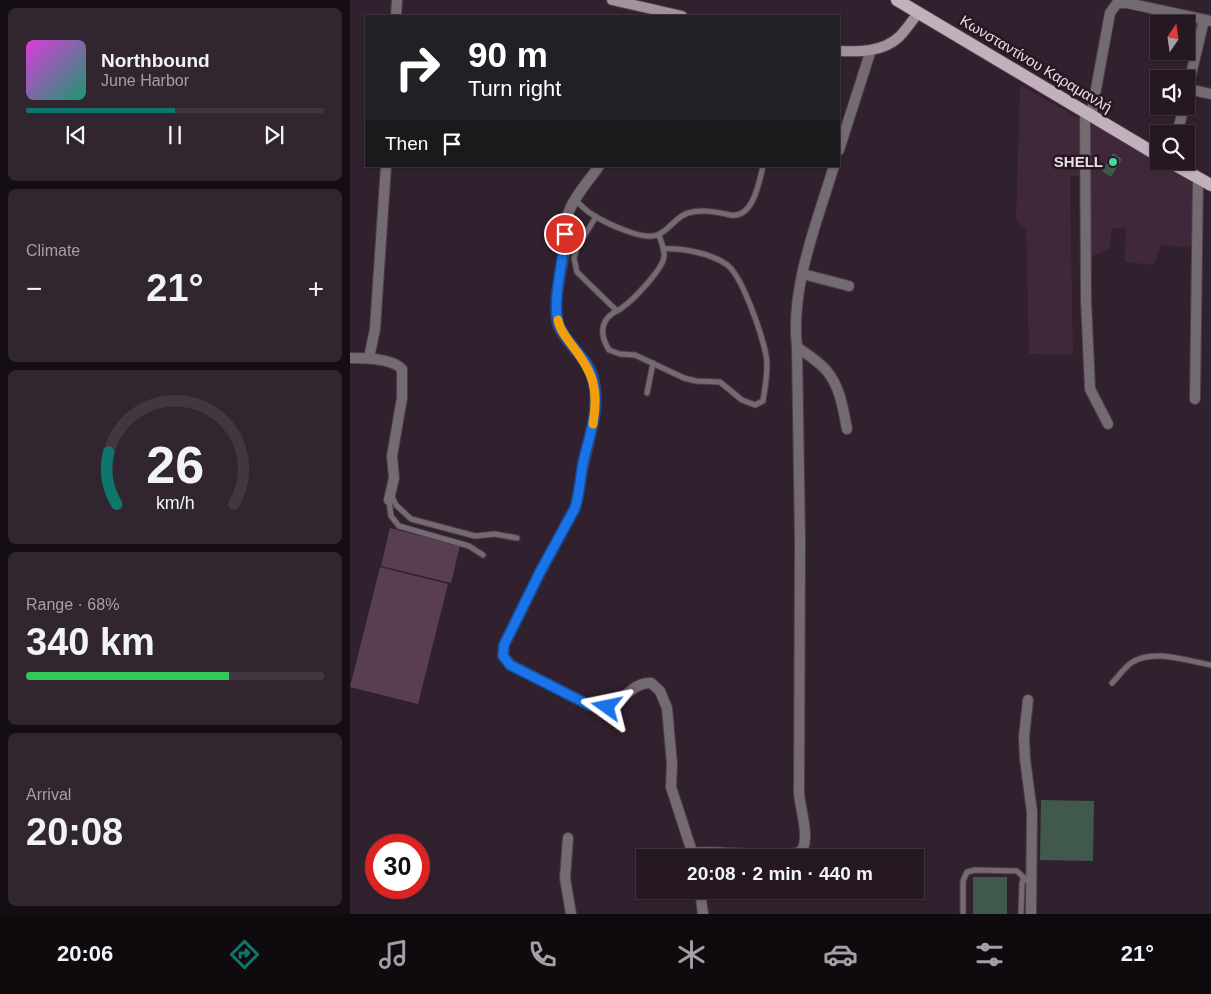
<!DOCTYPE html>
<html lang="en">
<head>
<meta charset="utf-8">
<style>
  :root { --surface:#251822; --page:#31252f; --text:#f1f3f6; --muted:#a3a0a5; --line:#423740; --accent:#0f766e }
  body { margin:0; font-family:Helvetica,sans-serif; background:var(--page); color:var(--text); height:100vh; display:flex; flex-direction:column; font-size:19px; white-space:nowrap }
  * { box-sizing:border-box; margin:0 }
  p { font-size:16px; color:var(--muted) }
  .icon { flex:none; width:28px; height:28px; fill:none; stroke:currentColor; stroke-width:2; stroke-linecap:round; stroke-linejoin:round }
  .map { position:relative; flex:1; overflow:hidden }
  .side { display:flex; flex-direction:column; gap:8px; padding:8px; background:#140d13; width:350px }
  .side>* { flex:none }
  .banner { position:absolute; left:15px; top:15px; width:475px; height:152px; border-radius:0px; box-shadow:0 1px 4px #0004,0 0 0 1px var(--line); background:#202124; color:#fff; overflow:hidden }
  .needle { width:32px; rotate:13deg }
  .buttons { position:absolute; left:800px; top:15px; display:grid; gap:10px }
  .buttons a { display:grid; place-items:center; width:45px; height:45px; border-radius:0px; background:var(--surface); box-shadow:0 1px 4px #0004,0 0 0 1px var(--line); font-size:25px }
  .speed { position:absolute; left:15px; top:834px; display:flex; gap:10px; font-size:25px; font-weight:700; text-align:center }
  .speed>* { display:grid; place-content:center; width:65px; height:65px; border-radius:50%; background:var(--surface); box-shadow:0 1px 4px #0004,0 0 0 1px var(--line); line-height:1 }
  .speed .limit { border:8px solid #d22; background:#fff; color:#111 }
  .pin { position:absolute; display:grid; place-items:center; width:42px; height:42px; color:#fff; margin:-21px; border:2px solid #fff; border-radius:50%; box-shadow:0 1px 5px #0007 }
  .me { position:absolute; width:55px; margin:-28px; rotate:282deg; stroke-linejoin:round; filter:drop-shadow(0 0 4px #0008) }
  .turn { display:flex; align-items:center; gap:18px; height:105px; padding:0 20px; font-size:22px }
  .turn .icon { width:65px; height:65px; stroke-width:2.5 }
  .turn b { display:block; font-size:35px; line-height:42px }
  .then { display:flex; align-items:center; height:48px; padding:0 20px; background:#0003; gap:10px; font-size:19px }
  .big { font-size:38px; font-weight:800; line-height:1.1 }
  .side .card { flex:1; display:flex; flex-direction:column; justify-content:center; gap:8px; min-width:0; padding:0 18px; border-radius:8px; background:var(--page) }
  .side .dial { align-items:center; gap:0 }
  .dial svg { height:130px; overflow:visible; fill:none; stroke:var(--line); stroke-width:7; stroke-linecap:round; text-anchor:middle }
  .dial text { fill:var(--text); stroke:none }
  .song { display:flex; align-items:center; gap:15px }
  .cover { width:60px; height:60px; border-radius:8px; background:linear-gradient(135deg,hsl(300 70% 55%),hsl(160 70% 35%)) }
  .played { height:5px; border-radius:2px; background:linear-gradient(90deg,var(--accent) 50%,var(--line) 50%) }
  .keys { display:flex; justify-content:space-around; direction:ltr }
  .heat { display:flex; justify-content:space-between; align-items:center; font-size:28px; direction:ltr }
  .charge { height:8px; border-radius:4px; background:linear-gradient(90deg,#34c759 68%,var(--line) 0) }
  .trip { position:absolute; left:286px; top:849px; width:288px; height:50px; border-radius:0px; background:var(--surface); box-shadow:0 1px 4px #0004,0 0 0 1px var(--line); font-weight:800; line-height:50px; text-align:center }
  .tab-bar { display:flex; height:80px; justify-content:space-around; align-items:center; background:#0f0a0e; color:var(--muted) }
  .tab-bar .icon { width:35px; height:35px }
  .tab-bar .current { color:var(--accent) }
  .tab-bar b { font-size:22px; color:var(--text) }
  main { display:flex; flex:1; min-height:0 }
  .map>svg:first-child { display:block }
  .built { fill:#3f2839 }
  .green { fill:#593d51 }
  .building { fill:#41584c }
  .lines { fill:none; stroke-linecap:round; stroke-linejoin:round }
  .service-casing { stroke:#4e3e4a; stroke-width:7 }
  .minor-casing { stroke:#4e3e4a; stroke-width:12 }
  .secondary-casing { stroke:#4e3e4a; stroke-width:12 }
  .primary-casing { stroke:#4e3e4a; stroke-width:14 }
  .service { stroke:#746b72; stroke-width:5 }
  .minor { stroke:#746b72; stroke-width:10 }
  .secondary { stroke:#a1929c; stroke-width:10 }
  .primary { stroke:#c3b0bd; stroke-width:12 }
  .route-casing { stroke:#114b97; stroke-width:12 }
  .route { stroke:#1a73e8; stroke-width:9 }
  .slow { stroke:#f59e0b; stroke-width:9 }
  .poi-dot { fill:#4bd49b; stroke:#271723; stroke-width:2 }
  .labels { text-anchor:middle; stroke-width:5; stroke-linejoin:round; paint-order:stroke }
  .street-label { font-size:15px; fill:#e8dce4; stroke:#271723 }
  .poi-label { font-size:15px; font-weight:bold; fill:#e8dce4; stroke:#271723; text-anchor:end }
</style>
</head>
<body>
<main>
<section class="side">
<div class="card">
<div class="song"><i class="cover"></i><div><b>Northbound</b><p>June Harbor</p></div></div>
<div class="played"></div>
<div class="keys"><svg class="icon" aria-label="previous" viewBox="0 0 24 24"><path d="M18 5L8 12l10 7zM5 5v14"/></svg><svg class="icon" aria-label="pause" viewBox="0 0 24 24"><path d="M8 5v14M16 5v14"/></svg><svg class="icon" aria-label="next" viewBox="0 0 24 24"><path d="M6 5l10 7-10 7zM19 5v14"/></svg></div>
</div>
<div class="card"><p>Climate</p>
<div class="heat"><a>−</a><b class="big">21°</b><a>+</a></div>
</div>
<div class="card dial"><svg viewBox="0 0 100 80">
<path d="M14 69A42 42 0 1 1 86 69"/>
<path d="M14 69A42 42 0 0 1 9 37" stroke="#0f766e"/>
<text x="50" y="56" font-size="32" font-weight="700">26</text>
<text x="50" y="72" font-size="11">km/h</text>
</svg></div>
<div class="card"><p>Range · 68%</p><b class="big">340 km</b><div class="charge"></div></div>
<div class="card"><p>Arrival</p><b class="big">20:08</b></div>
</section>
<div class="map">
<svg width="861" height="914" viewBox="0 0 861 914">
  <rect width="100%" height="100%" fill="#31202d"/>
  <g class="built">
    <polygon points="670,85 730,119 729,176 720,176 723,355 679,354 676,229 666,219"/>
    <polygon points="739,118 846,184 844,248 811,245 804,265 775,262 776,227 762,229 759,250 738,257"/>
  </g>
  <g class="green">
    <polygon points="40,528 110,546 101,583 31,566"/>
    <polygon points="30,567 98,584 68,704 0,687"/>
  </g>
  <g class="building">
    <polygon points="763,153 772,159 761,177 752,171"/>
    <polygon points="691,800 744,801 743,861 690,860"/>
    <rect x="623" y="877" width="34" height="37"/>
  </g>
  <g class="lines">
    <g class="service-casing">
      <g id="service">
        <path d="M225,200C231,205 236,211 243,215C256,223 293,241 307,235C319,231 325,217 338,213C352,209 367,212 380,215C403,219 409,183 413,166"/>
        <polyline points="246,217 227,247 224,258 227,272 267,311"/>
        <path d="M309,235C311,242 315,250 314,257C312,270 284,299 273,307C270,310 266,311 263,313C249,323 251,337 259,350L270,354L285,355L334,378L346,381L370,382L392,400L405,405L413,401C415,387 419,369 416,355C412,335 392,274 376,264C360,253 332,248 313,249"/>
        <polyline points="297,393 303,363"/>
        <polyline points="42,497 46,505 61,519 125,536 145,534 167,538"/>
        <polyline points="39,500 41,516 49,526 119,546 133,555"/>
        <path d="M762,683C768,677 774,668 781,663C802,648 837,661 861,665"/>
        <polyline points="613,914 613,881 617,872 625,870 667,871 679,883"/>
        <polyline points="671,914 672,883 674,877"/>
      </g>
    </g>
    <g class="minor-casing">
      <g id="minor">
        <polyline points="46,16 47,0"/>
        <polyline points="838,89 861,94"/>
        <polyline points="836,95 854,20"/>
        <polyline points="735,112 736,300 740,389 758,424"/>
        <polyline points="741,116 760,13 767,3 777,3 861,21"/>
        <polyline points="827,134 834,106"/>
        <polyline points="489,150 521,50"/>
        <path d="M249,166C239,181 224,196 218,214C214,226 215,239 214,251C212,272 201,307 209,327C217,345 237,357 243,377C251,408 239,437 233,467C230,480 229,494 225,508L190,573L154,645L153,656L161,665L239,705C244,707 249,709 255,708C273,704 281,682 301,683L310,691L317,708L322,764L321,787L344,858"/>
        <polyline points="453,274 499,286"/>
        <path d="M447,347C457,354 468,361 476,370C490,386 493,408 497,429"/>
        <path d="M0,358C14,358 42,358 52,369V398L42,456L44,478L39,500"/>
        <polyline points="19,358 25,329 36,166"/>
        <polyline points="845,399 848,178"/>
        <polyline points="678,700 674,737 675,759 682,812 681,914"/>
        <polyline points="218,838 215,878 221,914"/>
        <path d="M342,853C361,848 447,863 453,848C459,834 450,808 449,793L450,542L447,347C440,288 467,222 484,166"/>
        <polyline points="350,890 353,914"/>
      </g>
    </g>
    <g class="secondary-casing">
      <g id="secondary">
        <polyline points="262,0 332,16"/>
        <path d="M489,51C508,52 533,52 549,37C556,30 562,21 568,13"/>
      </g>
    </g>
    <g class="primary-casing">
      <g id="primary">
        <polyline points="547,0 809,156"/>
        <polyline points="818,161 861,185"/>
      </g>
    </g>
    <use href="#service" class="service"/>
    <use href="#minor" class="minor"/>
    <use href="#secondary" class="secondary"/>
    <use href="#primary" class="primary"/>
  </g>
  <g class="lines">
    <g class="route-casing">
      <path id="route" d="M215,234C214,259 201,304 209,325C215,342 232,353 239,369C254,399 240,432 233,463C230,478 230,493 225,508L190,572L154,645L153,656L160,665L239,705L252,708L257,707"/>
    </g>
    <use href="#route" class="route"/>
    <path class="slow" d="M208,320C209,329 216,337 221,344C243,372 249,388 243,424"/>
  </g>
  <circle class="poi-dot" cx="763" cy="162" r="5"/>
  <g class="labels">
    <g class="street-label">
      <text transform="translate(686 64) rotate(31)" y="5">Κωνσταντίνου Καραμανλή</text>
    </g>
    <g class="poi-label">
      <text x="753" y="167">SHELL</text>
    </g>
  </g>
</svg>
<div class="buttons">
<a><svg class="needle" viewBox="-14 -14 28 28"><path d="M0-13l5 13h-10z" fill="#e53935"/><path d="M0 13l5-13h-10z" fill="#a3a0a5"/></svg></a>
<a><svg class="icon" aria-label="sound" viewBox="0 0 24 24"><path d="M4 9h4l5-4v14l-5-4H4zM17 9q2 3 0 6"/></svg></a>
<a><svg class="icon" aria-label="search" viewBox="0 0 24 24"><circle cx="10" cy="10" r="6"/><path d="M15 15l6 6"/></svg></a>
</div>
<div class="speed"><div class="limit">30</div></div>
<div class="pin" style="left:215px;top:234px;background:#d93025"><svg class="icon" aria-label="arrive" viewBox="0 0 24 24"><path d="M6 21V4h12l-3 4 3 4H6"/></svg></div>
<svg class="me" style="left:257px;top:707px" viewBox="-20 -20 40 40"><path d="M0-17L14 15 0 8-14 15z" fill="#1a73e8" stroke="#fff" stroke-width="4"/></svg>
<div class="trip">20:08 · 2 min · 440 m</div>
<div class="banner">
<div class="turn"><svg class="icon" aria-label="right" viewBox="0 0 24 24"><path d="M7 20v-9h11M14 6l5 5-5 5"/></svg><div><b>90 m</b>Turn right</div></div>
<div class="then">Then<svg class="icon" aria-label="arrive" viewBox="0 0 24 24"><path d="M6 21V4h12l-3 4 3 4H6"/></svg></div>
</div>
</div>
</main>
<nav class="tab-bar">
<b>20:06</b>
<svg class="icon current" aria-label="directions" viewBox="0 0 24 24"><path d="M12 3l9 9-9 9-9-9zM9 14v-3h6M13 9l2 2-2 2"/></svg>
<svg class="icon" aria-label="music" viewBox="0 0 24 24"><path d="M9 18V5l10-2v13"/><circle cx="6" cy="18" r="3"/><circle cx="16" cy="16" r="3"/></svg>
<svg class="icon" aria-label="phone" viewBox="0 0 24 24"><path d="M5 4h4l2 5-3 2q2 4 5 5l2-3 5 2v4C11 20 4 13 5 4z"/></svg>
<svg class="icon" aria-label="climate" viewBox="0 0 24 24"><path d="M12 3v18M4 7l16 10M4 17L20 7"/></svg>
<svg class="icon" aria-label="car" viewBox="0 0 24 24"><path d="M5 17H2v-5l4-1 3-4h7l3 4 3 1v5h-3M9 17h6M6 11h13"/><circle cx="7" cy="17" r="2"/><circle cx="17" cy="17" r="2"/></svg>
<svg class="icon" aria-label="filters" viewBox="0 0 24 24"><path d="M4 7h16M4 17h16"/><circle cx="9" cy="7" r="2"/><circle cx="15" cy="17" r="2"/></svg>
<b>21°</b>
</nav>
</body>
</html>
